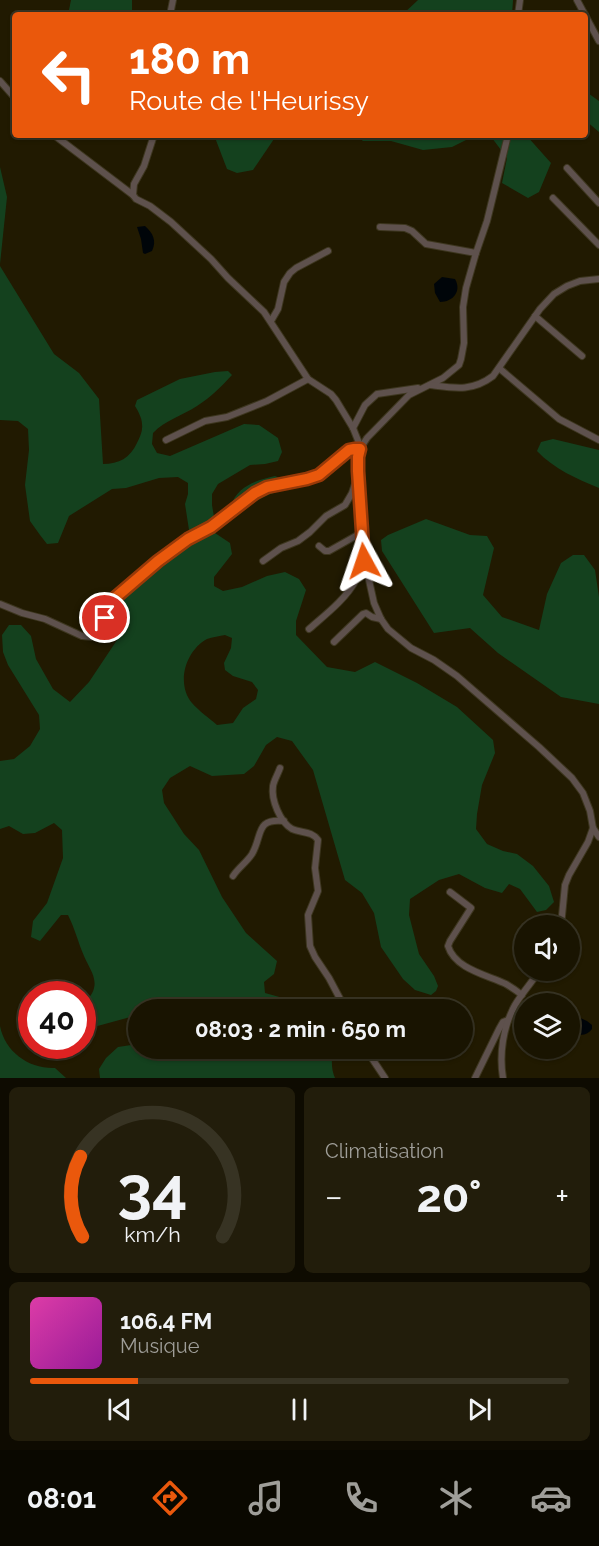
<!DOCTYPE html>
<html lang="fr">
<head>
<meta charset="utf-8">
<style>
  :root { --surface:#191401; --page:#221d0b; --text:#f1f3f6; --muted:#9f9e99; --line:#373323; --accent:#ea580c }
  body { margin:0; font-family:Raleway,sans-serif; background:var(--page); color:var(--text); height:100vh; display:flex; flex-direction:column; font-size:22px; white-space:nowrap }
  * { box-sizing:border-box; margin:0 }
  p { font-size:20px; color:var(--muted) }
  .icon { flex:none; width:33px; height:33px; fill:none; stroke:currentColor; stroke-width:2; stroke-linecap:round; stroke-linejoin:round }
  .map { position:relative; height:1078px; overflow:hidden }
  .panel { display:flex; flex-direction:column; gap:9px; padding:9px; background:#0e0b01; flex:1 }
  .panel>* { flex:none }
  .hud { position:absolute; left:12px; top:12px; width:576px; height:126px; border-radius:6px; box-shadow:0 2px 4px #0004,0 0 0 2px var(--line); background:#ea580c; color:#fff; overflow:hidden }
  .tools { position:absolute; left:514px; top:915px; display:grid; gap:12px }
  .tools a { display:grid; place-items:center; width:66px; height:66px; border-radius:50%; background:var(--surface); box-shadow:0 2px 4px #0004,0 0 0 2px var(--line); font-size:30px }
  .speed { position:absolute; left:18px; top:981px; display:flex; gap:12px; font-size:30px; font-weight:700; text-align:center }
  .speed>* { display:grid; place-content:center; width:78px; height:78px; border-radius:50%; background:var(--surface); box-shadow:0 2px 4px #0004,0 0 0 2px var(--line); line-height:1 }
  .speed .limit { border:9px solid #d22; background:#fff; color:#111 }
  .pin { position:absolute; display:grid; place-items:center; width:51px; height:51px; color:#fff; margin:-26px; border:3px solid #fff; border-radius:50%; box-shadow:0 2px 6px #0007 }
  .me { position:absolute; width:66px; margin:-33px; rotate:355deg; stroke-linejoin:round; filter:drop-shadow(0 0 4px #0008) }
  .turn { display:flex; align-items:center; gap:21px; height:126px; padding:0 18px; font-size:27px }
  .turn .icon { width:78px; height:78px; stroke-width:2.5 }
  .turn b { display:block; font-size:42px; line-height:51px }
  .big { font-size:45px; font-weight:700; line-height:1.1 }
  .panel .tile { flex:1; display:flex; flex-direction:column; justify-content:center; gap:9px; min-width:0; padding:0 21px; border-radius:9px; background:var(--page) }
  .panel .dial { align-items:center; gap:0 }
  .dial svg { height:156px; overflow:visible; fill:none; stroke:var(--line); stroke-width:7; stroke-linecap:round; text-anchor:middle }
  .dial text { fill:var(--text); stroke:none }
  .song { display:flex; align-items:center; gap:18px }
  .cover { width:72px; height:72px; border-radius:9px; background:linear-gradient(135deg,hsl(320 70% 55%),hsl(300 70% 35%)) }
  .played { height:6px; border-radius:3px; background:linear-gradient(90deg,var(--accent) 20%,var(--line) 20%) }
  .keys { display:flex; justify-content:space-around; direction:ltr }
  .heat { display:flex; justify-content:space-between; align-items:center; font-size:33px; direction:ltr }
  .panel .tiles { flex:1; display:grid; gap:9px; grid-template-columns:1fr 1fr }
  .tile:last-child { grid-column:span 2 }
  .trip { position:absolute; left:128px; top:999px; width:345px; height:60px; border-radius:30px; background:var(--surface); box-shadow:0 2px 4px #0004,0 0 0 2px var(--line); font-weight:700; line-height:60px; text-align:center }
  .dock { display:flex; height:96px; justify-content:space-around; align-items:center; background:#0a0800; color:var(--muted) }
  .dock .icon { width:42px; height:42px }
  .dock .active { color:var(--accent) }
  .dock b { font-size:27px; color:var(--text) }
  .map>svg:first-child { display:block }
  .green { fill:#14411e; fill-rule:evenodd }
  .water { fill:#000509 }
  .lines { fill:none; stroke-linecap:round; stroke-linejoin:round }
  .minor-casing { stroke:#3d361f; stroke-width:8 }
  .minor { stroke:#5e514d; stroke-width:6 }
  .route-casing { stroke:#983908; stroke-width:15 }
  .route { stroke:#ea580c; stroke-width:10 }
</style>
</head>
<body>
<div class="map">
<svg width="599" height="1078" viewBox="0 0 599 1078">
  <rect width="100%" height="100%" fill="#211a01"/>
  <g class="green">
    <polygon points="71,0 132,0 132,15 68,15"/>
    <polygon points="418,0 513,0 512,15 402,15"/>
    <polygon points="585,91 599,101 599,132 585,120"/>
    <polygon points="214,135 275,135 274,139 253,170 237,173 227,169"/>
    <polygon points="356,135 526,135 551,163 539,192 528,198 502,183 507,158 492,138 472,137 452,147 423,150 391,141 363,141"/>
    <polygon points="0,167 7,197 0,264"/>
    <path d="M0,266L54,354L79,373L99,399L103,464C119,464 130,458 137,443C140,437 143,431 142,424C142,418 138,411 135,406L137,400L180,379L215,372L228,371L232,375C222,386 211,397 197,406C182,416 165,420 153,433L152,444L157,453L170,456L244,424L259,425L278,438L282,452L278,461L265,464L250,465L218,484L212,494V505L216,529L215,533L230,543L232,554L214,577V586L223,591L242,587L267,576L285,572L299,579L306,590L296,621V635L327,667L355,672L375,662L417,683L457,707L493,740L495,753L482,785L477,814L476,829L487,844L503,851L517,854L533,866L549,886L554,902L546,910L537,912L520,889L509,884L502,893L485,888L459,874L439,880L410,899L409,915L419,954L434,976L438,986L436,991L431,995L415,990L403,979L381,947L374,913L362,893L345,880L313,770L292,741L277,737L266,745L254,766L244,774L212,776L190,766L170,778L162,790L164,803L184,834L199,850L222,897L246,933L277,961L274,974L264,982L265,993L294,1001L336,1006L338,1009L138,1010V1017L134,1016L83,1030V1004C87,1000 93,994 94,988C97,977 88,966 84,956C78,942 75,929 68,915H61L40,941L31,937L33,921L47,903L63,858L62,830L54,823L35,833L23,834L9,826L0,829V761L14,759L30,746L40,729L39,715L8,665L3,652L2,635L9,625H21L31,636L36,659L53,689L70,702L89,682L117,640L126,622L122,605L127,593L185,546L189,530L185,504L188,494V483L178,477L159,478L126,488L112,489L69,516L58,543L47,544L40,535L30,521L25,485L29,450L28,429L18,421L0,420ZM225,635L232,638L231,648L224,663L225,670L233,676L252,682L258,690L256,699L243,708L233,723L217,725C209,718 199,711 192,703C176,684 185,651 207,639C212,637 220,636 225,635Z"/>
    <path d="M553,439L599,450V488C577,479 554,469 537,451L541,442Z"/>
    <path d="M275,476L284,480V488C278,492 272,493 266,496C255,501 247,508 235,511L231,506C237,486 257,480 275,476Z"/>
    <polygon points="426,519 470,535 487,536 494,548 483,595 502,617 539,630 547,594 561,563 573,555 584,555 595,570 599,597 599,704 561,697 498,653 470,628 434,633 382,551 381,540 388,535"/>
    <path d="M0,1026C5,1052 29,1069 55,1068L66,1078H0Z"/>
    <path d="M138,1044V1048L334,1049C331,1058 331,1069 335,1078H100L99,1069L106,1058L118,1047Z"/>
  </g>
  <g class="water">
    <path d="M145,226C153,233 157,241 152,251L145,254L143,253L141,239L137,227Z"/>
    <path d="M442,277L455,279C462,291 453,302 440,302L435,293L434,284Z"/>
    <path d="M578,1017L587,1021L592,1025V1029C582,1042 566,1031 573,1019Z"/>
  </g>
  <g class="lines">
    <g class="minor-casing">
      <g id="minor">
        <polyline points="577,0 585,15"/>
        <polyline points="170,15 173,0"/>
        <polyline points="518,15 520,0"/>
        <polyline points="585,15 599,41"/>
        <polyline points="0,81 15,98"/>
        <polyline points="54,135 133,195"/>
        <polyline points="154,135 144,166 134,184 133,195 136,199 150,206 171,222 211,259 228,278 264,312 308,379 331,394 336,400 353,428 361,448"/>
        <polyline points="508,135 487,221 476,253 466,288 463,307 464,343 461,359 459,365 443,378 409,395 367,438 360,449 358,471 361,507 362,548 374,603 381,619 388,629 411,648 434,660 457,676 539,747 572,778 583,793 590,811 593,828 588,842 569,875 565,885 561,926"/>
        <polyline points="567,168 599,203"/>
        <polyline points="553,198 599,245"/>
        <polyline points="380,227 405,228 412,231 426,244 476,253"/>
        <polyline points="535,316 582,356"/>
        <polyline points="271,321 278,309 284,282 290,273 296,268 328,251"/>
        <polyline points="499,368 559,419 599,440"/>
        <path d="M430,385C454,388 472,392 493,376L540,309L554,294L567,286L580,281L599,279"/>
        <polyline points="353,428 365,405 377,394 418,388"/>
        <polyline points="166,440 205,421 227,417 267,401 308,379"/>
        <polyline points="319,546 325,551 329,551 361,533"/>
        <polyline points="263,561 281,548 298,541 310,532 326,516 345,505 352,493 357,478"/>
        <polyline points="0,604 22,613 45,619 82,636 92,637 97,634 101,628 116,598 158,561 188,539 211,527 255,493 267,487 307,479 319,475 349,450 360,449"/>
        <path d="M309,629C325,615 346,599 356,580C359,574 361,568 364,562"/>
        <polyline points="334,642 363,614 366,613 372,617 381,619"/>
        <path d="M280,768C278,774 274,780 273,786C271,800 280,822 292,829C301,833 312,831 318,840L315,868L318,891L308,915L310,946L315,957L329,978L346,1010"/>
        <polyline points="593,828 599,837"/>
        <path d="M233,876C238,868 247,862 252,854C263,835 255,818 284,821"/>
        <path d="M450,892L471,908L450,941L448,946C455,969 487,975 506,984C511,987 517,991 522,995"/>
        <polyline points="365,1048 385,1078"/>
        <polyline points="475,1078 499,1029 503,1022 508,1020"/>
        <path d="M503,1078C499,1054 503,1027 515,1005C522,993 532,982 540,970"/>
      </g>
    </g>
    <use href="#minor" class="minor"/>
  </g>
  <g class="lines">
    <g class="route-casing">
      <polyline id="route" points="105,618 116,597 158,561 188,539 211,527 255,493 267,487 307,479 319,475 349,450 354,449 360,449 358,457 358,471 364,561"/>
    </g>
    <use href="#route" class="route"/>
  </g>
</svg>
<div class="tools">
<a><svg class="icon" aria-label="sound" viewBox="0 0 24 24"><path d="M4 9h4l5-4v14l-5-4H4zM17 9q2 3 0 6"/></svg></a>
<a><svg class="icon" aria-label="layers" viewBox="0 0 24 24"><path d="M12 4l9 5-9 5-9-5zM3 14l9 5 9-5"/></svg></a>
</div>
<div class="speed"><div class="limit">40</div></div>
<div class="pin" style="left:105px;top:618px;background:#d93025"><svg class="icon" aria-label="arrive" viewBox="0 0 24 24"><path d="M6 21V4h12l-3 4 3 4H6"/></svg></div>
<svg class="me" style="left:364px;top:561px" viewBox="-20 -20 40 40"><path d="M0-17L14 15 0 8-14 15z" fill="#ea580c" stroke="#fff" stroke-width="4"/></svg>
<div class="trip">08:03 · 2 min · 650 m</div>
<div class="hud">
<div class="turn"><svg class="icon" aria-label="left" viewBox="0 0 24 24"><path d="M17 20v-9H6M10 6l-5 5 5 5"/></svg><div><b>180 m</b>Route de l'Heurissy</div></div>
</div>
</div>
<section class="panel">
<div class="tiles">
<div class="tile dial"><svg viewBox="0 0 100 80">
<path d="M14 69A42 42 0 1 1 86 69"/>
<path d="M14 69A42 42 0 0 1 13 28" stroke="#ea580c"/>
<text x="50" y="56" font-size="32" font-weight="700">34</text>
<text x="50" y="72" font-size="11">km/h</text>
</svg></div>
<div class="tile"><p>Climatisation</p>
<div class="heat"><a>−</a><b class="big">20°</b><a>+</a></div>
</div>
<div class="tile">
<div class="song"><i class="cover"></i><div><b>106.4 FM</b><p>Musique</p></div></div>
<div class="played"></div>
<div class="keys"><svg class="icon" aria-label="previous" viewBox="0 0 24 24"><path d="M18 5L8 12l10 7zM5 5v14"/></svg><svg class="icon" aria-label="pause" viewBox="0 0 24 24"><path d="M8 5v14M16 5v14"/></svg><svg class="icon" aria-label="next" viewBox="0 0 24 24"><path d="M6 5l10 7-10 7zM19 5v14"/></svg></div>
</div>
</div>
</section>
<nav class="dock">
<b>08:01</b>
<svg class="icon active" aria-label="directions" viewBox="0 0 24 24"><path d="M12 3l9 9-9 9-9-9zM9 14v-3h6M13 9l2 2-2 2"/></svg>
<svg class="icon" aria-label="music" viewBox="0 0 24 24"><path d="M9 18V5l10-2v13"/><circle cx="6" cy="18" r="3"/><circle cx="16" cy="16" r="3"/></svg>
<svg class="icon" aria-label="phone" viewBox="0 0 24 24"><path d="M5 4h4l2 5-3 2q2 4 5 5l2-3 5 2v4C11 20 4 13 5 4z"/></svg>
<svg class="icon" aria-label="climate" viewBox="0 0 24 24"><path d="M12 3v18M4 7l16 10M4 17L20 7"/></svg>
<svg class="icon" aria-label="car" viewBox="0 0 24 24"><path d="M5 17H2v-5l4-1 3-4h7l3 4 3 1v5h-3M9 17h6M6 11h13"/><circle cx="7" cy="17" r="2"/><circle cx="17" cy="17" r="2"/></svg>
</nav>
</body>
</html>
